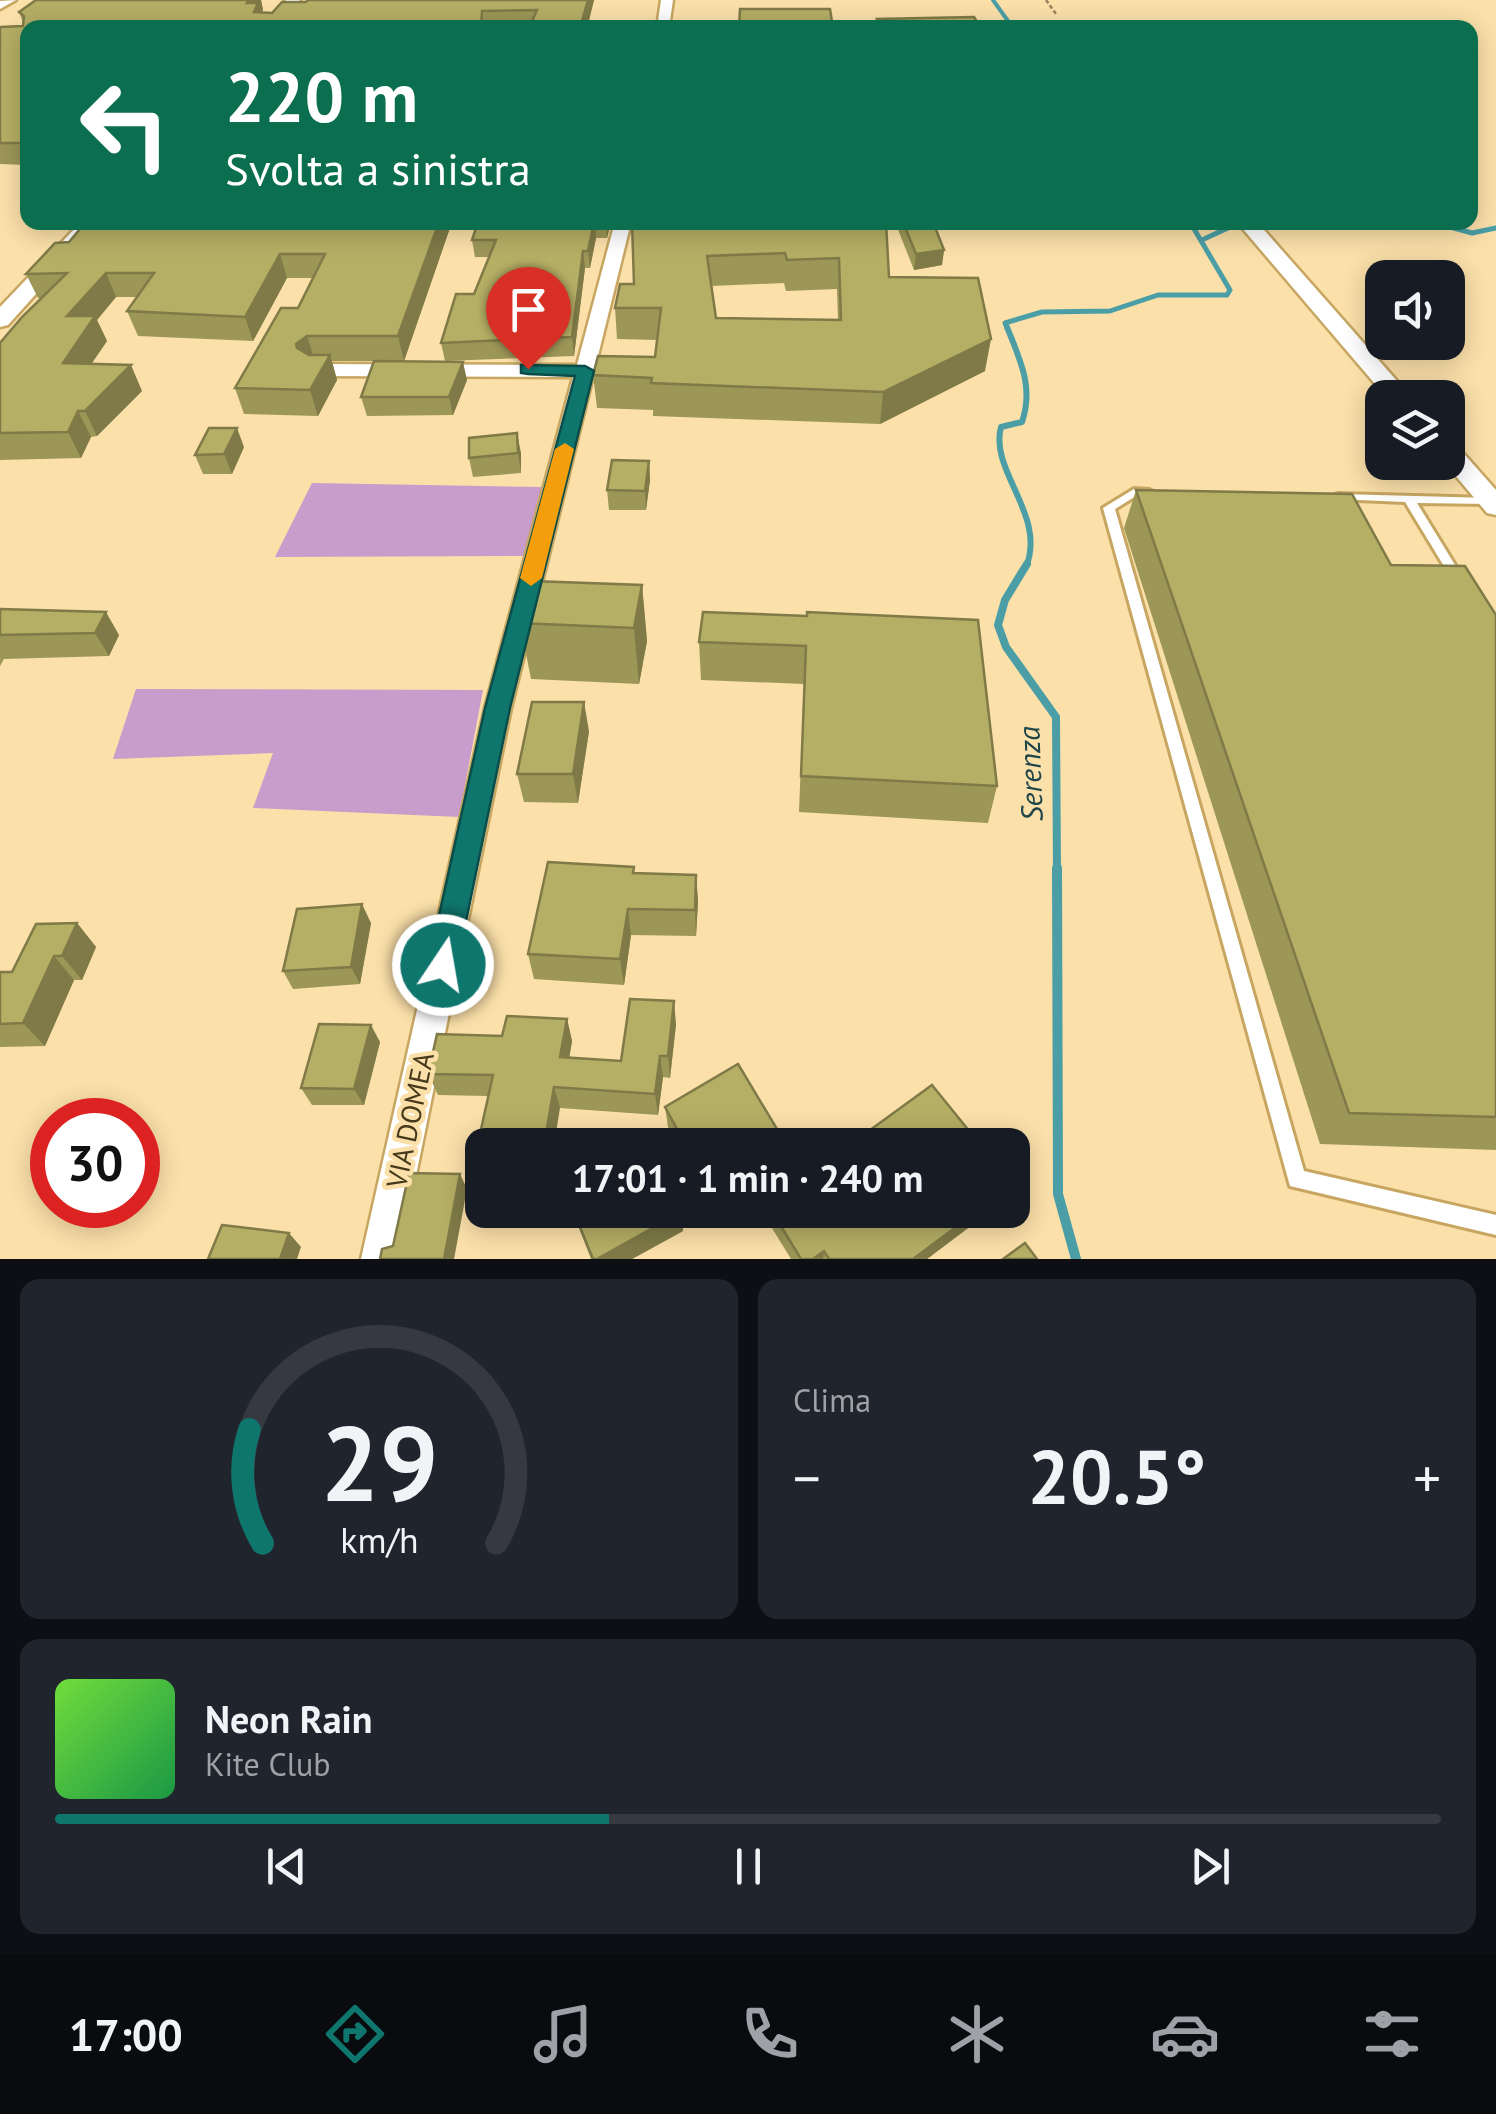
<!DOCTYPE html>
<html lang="it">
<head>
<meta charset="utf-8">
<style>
  :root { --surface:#171b24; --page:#20242c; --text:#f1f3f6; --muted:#9ea1a6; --line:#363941; --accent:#0f766e }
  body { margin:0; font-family:"PT Sans",sans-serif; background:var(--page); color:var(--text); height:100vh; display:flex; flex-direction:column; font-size:38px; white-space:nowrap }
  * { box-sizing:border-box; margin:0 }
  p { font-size:32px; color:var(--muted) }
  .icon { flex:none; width:55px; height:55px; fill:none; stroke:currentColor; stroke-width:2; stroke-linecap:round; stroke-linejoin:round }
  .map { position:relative; height:1259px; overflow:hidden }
  .drawer { display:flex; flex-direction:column; gap:20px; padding:20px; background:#0d0f14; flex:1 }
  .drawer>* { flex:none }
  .banner { position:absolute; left:20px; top:20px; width:1458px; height:210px; border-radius:20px; box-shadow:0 5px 25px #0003; background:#0b6e4f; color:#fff; overflow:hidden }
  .buttons { position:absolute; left:1365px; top:260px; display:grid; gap:20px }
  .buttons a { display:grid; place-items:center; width:100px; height:100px; border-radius:20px; background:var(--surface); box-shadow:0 5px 25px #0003; font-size:50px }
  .speed { position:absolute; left:30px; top:1098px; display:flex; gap:20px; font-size:50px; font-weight:700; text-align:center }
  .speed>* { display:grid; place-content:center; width:130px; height:130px; border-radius:50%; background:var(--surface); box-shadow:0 5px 25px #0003; line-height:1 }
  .speed .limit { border:15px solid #d22; background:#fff; color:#111 }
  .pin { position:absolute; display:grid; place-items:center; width:85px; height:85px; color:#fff; margin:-102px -42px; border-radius:50% 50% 50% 0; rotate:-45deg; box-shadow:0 0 10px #0007 }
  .pin .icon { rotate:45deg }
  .me { position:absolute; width:110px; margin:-55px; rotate:12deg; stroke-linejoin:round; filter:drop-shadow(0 0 8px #0008) }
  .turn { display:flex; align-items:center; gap:35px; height:210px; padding:0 40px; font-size:45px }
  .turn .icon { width:130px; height:130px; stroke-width:2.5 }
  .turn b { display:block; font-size:70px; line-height:85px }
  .big { font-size:75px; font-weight:700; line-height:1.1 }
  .drawer .tile { flex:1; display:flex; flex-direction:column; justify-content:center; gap:15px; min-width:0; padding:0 35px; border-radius:20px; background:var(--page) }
  .drawer .dial { align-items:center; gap:0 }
  .dial svg { height:260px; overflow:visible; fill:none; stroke:var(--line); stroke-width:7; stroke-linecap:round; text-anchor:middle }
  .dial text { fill:var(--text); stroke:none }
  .song { display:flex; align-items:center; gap:30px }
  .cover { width:120px; height:120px; border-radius:15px; background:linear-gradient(135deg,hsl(100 70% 55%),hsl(140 70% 35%)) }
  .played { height:10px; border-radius:5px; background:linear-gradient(90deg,var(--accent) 40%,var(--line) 40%) }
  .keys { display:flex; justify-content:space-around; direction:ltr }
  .heat { display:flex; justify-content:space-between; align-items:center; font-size:55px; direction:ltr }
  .drawer .tiles { flex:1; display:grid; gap:20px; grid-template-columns:1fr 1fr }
  .tile:last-child { grid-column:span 2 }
  .trip { position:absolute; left:465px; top:1128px; width:565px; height:100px; border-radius:20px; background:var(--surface); box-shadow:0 5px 25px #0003; font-weight:700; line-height:100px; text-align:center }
  .dock { display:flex; height:160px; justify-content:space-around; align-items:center; background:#090b0e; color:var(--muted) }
  .dock .icon { width:70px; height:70px }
  .dock .active { color:var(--accent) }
  .dock b { font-size:45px; color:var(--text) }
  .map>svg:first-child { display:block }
  .forest { fill:#c89dcb }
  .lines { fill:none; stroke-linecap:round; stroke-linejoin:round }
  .stream-far4 { stroke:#4b9ea6; stroke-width:4 }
  .stream-far3 { stroke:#4b9ea6; stroke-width:5 }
  .stream-far2 { stroke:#4b9ea6; stroke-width:6 }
  .stream-far1 { stroke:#4b9ea6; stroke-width:8 }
  .stream { stroke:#4b9ea6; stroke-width:10 }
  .service-casing { stroke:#c7a662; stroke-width:6 }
  .minor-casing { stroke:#c7a662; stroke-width:5 }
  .tertiary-casing { stroke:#c7a662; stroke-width:5 }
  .path { stroke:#98855c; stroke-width:2.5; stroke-dasharray:4 2.5; stroke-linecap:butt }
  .service { fill:#fff; fill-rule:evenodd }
  .minor { fill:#fff; fill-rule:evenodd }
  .tertiary { fill:#fff; fill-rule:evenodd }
  .wall { fill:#9c9657; fill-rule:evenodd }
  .shaded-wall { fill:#7f7a47 }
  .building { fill:#b5ae65; stroke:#7f7a47; stroke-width:2.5; fill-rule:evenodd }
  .route { fill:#0f766e; stroke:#0a4d48; stroke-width:2.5 }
  .slow { fill:#f59e0b }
  .labels { text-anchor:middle; stroke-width:9; stroke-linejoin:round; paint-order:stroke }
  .street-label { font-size:28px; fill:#46391c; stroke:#fbe0a9 }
  .water-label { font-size:30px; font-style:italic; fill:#1e4549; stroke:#fbe0a9 }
</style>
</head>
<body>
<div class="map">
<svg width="1496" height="1259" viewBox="0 0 1496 1259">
  <rect width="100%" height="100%" fill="#fbe0a9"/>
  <g class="forest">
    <polygon points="312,483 542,487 525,556 275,557"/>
    <polygon points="136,689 483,690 459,817 253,808 273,753 113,759"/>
  </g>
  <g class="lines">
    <polyline class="stream-far4" points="993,0 1013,28"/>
    <g class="stream-far3">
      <polyline points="1432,222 1472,233 1496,228"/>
      <polyline points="1204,239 1230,227"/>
      <polyline points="1008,330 1005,323 1042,312 1110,311 1158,295 1227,295 1230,290 1190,222"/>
    </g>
    <path class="stream-far2" d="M1007,327C1020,360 1034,387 1022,422L1001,427C989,471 1047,515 1026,567"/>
    <polyline class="stream-far1" points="1027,564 1005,600 998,625 1006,647 1056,717 1057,871"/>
    <polyline class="stream" points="1057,868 1058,1194 1076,1259"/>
    <g class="service-casing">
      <g id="service">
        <polygon points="841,25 843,26 844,28 838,28"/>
        <polygon points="1134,489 1149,490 1155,493 1149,496 1136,496 1115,509 1304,1171 1496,1215 1496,1235 1290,1186 1103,508"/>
        <polygon points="1339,494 1491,498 1495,499 1496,502 1491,504 1417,503 1463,578 1457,582 1453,581 1405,502 1335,499 1333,497 1335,495"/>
      </g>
    </g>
    <g class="minor-casing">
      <g id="minor">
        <polygon points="16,0 0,9 0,1"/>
        <polygon points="661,0 673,0 669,28 657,28"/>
        <polygon points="615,222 631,222 511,708 399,1259 361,1259 485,708 573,377 317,376 307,370 317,364 577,365"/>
      </g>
    </g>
    <g class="tertiary-casing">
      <g id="tertiary">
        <polygon points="286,0 300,0 277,28 262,28"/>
        <polygon points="1058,24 1097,28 1051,28"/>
        <polygon points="81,222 101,222 8,325 0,327 0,307"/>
        <polygon points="1237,222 1257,222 1412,398 1387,398"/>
        <polygon points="1448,443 1457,446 1496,490 1496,515 1487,513 1444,462"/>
      </g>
    </g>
    <polyline class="path" points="1046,0 1056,14"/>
    <use href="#service" class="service"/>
    <use href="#minor" class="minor"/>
    <use href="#tertiary" class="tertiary"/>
  </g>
  <g class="wall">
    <polygon points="36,0 261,0 263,10 261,12 272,13 594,0 587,28 28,28 28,165 0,164 0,27 23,26 23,22 19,12"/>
    <polygon points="86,222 452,222 404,361 332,361 337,380 318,416 244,414 235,388 298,308 313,278 287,278 253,341 138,336 127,311 137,297 116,297 97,320 107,341 91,364 142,391 97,436 91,437 81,458 0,460 0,343 41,298 38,298 26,274 69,242"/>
    <polygon points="478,222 611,222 607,238 596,238 590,268 585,268 574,356 445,361 441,343 474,294 489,257 475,257 472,240"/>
    <path d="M632,222H886L889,277L985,371L880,424L653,416V410L597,408L593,375L655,357L657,340L617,339L615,308L634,284ZM784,283L786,291L837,289L838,320L716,318L711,286Z"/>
    <polygon points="895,222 933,222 944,250 942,265 914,270"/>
    <polygon points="467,380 453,415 367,416 361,397"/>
    <polygon points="244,447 232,474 203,474 195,455"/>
    <polygon points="521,453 521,473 473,477 469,458"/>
    <polygon points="649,461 650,480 646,510 609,510 607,490"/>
    <polygon points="1136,490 1391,565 1496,615 1496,1150 1320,1144 1124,528"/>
    <polygon points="642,585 647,641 639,684 531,679 520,623"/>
    <polygon points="0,609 119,635 109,656 4,659 0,666"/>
    <polygon points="807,616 997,786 988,823 799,812 804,684 701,680 699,642"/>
    <polygon points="589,731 578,803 524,802 517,774"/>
    <polygon points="635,873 696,875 698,901 696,936 631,935 624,985 534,979 528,954"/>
    <polygon points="77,923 96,947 82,980 74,980 45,1046 0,1047 0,972 12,972"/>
    <polygon points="371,923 360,984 293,989 283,971"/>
    <polygon points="567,1019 572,1041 569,1058 621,1061 676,1024 670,1078 663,1077 658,1115 560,1108 482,1145 482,1180 474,1161 488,1096 438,1095 428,1074 502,1036"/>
    <polygon points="380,1042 364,1105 312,1105 301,1088"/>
    <polygon points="665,1107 783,1145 675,1142 668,1127"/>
    <polygon points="866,1133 971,1145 864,1145"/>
    <polygon points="572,1210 700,1210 682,1221 683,1231 632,1259 591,1259"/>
    <polygon points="768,1210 872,1221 976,1222 927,1259 791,1259 767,1220"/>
  </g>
  <g class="shaded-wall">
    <polygon points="249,0 261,0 263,10 260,13 263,21 247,3"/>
    <polygon points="588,0 594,0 587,28 580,28"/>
    <polygon points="439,222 452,222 404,361 398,336"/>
    <polygon points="595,222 596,238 590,268 588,251"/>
    <polygon points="606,222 611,222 607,238"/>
    <polygon points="944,250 942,265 914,270 916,254"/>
    <polygon points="583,251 585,268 574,356 572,337"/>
    <polygon points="280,254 287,278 253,341 245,317"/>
    <polygon points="106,273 116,297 97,320 107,341 75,388 63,363 67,316"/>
    <polygon points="307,336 315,361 303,369 296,344"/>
    <polygon points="991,339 985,371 880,424 883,392"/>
    <polygon points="330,355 337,380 318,416 310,390"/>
    <polygon points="463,362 467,380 453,415 449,397"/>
    <polygon points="131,365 142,391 97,436 85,411"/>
    <polygon points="78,411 91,437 81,458 68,432"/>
    <polygon points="237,428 244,447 232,474 224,454"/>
    <polygon points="517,433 521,453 521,473 518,453"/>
    <polygon points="649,461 650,480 646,510 645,491"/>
    <polygon points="642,585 647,641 639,684 634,628"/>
    <polygon points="106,612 119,635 109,656 95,633"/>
    <polygon points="584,702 589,731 578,803 573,774"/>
    <polygon points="696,875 698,901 696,936 695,910"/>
    <polygon points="362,904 371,923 360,984 351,967"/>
    <polygon points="628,909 631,935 624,985 620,959"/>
    <polygon points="77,923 96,947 82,980 62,956"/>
    <polygon points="54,956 74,980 45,1046 23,1023"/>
    <polygon points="674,1001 676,1024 670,1078 668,1056"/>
    <polygon points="567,1019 572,1041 566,1078 560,1057"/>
    <polygon points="371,1025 380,1042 364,1105 354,1089"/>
    <polygon points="660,1056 663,1077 658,1115 655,1094"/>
    <polygon points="554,1087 560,1108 554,1145 544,1145"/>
    <polygon points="460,1174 467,1189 454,1259 444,1259"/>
    <polygon points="678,1210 700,1210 682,1221 683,1231 632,1259 597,1259"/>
    <polygon points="979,1210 981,1210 976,1222 927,1259 913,1259"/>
    <polygon points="289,1233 301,1247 297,1259 280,1259"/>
    <polygon points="824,1251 823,1259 813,1259"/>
  </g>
  <g class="building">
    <polygon points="36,0 249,0 247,3 258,3 254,12 272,13 282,2 306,2 308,0 588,0 580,28 529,28 537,10 482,11 481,28 28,28 28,143 0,143 0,27 23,26 24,16 19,12"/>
    <polygon points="740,9 830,9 833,28 739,28"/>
    <polygon points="974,17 981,28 882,28 877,19"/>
    <polygon points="86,222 439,222 398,336 307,336 296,344 297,348 309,355 330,355 310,390 235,388 281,308 298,308 325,254 280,254 245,317 127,311 154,273 106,273 67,316 95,316 63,363 131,365 85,411 78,411 68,432 0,433 0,343 22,317 67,273 26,274 55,243 69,242"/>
    <polygon points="478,222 594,222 588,251 583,251 572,337 441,343 456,294 474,294 496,240 472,240"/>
    <path d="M632,222H886L889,277L978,278L991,339L883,392L651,383L652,378L593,375L598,356L655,357L661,308H615L620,284H634ZM785,253L787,260L839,258L841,320L716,318L707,256Z"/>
    <polygon points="903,222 933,222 944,250 916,254"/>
    <polygon points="374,361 463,362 449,397 361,397"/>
    <polygon points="209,428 237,428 224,454 195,455"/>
    <polygon points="517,433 518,453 469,458 469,438"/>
    <polygon points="612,460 649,461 645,491 607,490"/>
    <polygon points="1136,490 1352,494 1391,565 1465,566 1496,615 1496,1117 1349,1113"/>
    <polygon points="532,581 642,585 634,628 520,623"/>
    <polygon points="0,609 106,612 95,633 0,635"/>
    <polygon points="703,612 807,616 807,612 978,620 997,786 801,776 806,646 699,642"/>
    <polygon points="532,702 584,702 573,774 517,774"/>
    <polygon points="548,862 634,867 633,873 696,875 695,910 628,909 620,959 528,954"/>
    <polygon points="362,904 351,967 283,971 297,909"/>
    <polygon points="77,923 62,956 54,956 23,1023 0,1024 0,972 12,972 36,924"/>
    <polygon points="630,999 674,1001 668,1056 660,1056 655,1094 554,1087 544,1145 482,1145 482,1161 474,1161 493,1075 428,1074 437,1034 502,1036 507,1016 567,1019 560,1057 621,1061"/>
    <polygon points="319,1024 371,1025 354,1089 301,1088"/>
    <polygon points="738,1064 783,1139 773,1145 669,1145 682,1138 665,1107"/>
    <polygon points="932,1085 974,1137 963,1145 875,1145 866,1133"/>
    <polygon points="409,1173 460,1174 444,1259 380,1259 382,1249 393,1246"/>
    <polygon points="573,1210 680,1210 681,1212 597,1259 593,1259"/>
    <polygon points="771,1210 865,1210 872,1221 888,1210 979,1210 913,1259 829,1259 824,1251 813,1259 801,1259"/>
    <polygon points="222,1225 289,1233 280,1259 208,1259"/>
    <polygon points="1025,1243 1037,1259 1003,1259"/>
  </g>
  <polygon class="route" points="521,365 585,366 594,371 510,708 457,965 453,975 443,978 432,975 428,965 485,708 575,376 528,374 521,373"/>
  <polygon class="slow" points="565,443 574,449 542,578 531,586 520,578 555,449"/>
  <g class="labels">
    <g class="street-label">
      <text transform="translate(410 1120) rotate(-78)" y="10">VIA DOMEA</text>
    </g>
    <g class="water-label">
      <text transform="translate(1031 774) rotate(-92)" y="10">Serenza</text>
    </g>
  </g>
</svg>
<div class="buttons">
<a><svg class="icon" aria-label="sound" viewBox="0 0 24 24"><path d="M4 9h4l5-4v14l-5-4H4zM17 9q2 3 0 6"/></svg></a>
<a><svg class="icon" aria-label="layers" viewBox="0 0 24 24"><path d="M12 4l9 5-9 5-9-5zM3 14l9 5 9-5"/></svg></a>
</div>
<div class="speed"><div class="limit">30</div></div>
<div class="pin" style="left:528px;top:369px;background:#d93025"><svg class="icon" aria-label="arrive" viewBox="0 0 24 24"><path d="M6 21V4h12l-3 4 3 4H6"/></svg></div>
<svg class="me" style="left:443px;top:965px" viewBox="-20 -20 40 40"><circle r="17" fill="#0f766e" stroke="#fff" stroke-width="3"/><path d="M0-11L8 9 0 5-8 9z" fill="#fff"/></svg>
<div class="trip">17:01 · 1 min · 240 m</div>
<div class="banner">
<div class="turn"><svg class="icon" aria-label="left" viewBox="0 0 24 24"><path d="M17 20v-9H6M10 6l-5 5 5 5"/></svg><div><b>220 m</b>Svolta a sinistra</div></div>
</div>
</div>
<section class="drawer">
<div class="tiles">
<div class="tile dial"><svg viewBox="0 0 100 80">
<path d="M14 69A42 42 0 1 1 86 69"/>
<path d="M14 69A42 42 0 0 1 10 34" stroke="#0f766e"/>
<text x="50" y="56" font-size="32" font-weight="700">29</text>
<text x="50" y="72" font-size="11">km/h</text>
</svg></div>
<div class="tile"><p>Clima</p>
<div class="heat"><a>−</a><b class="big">20.5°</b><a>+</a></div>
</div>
<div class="tile">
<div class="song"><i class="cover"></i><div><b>Neon Rain</b><p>Kite Club</p></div></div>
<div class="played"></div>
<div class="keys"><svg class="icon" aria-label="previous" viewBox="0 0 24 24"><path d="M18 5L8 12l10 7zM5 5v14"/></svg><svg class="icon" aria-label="pause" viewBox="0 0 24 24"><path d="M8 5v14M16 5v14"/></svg><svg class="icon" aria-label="next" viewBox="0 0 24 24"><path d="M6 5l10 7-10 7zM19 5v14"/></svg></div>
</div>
</div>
</section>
<nav class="dock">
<b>17:00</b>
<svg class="icon active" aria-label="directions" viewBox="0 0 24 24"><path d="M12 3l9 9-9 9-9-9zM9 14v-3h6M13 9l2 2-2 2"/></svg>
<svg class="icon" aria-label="music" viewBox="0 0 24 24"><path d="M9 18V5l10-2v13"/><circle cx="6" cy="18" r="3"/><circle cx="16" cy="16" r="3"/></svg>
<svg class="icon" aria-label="phone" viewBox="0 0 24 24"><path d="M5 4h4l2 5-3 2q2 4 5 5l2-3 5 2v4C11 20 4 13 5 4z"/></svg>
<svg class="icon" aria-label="climate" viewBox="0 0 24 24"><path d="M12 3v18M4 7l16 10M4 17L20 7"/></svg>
<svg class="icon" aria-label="car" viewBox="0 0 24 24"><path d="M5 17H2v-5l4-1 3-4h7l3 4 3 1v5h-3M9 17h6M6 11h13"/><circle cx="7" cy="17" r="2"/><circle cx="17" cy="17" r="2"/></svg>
<svg class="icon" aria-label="filters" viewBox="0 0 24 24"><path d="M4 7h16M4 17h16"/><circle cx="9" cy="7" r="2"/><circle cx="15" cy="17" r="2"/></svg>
</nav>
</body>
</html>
